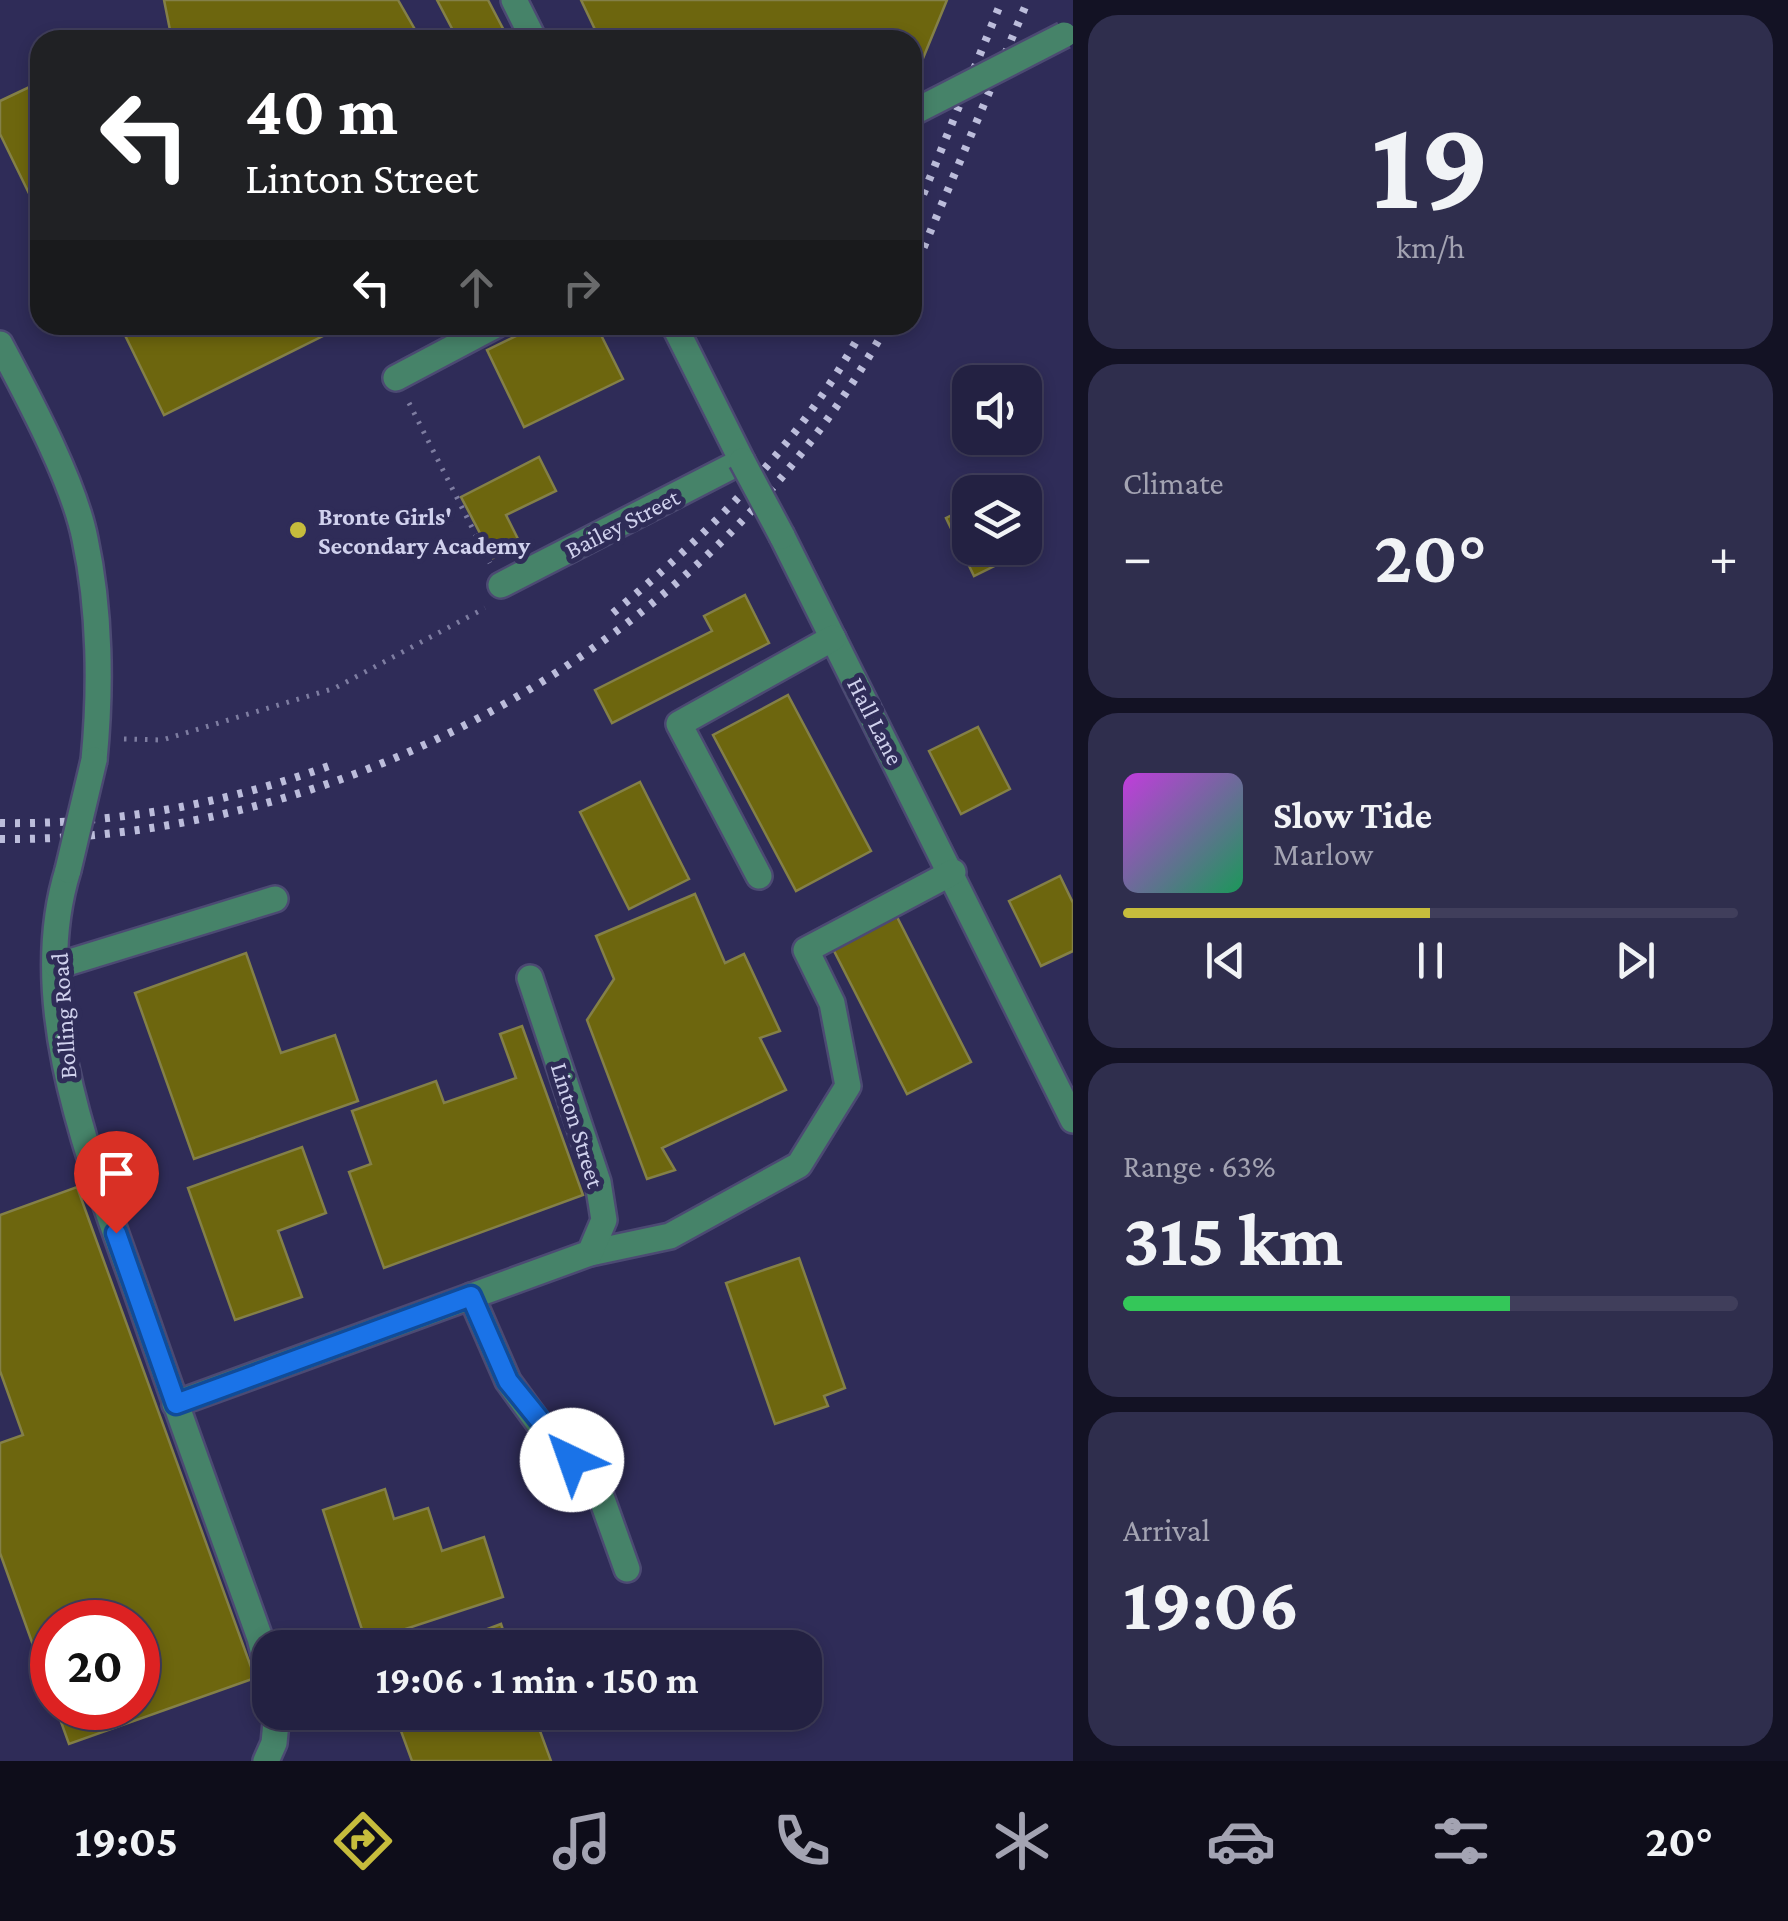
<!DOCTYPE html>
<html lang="en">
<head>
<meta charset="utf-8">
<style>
  :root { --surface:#232142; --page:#2f2e4d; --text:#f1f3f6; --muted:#a3a3b2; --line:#403e5b; --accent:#c6bc3c }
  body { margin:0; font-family:"Crimson Pro",serif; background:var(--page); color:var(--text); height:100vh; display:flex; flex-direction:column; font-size:38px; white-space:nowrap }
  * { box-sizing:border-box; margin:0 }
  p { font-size:32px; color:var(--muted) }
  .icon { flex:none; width:55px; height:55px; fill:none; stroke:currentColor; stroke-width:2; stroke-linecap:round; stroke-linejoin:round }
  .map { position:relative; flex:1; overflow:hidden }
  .drawer { display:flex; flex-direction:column; gap:15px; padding:15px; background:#131224; width:715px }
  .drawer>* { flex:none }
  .hud { position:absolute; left:30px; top:30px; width:892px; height:305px; border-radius:30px; box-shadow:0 5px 15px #0003,0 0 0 2px var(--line); background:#202124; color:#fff; overflow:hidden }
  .tools { position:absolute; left:952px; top:365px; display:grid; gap:20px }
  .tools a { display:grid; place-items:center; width:90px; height:90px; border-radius:20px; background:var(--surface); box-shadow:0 5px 15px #0003,0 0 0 2px var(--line); font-size:50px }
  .speed { position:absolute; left:30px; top:1600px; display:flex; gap:20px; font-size:50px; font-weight:700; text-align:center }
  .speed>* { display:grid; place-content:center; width:130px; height:130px; border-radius:50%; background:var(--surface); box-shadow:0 5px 15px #0003,0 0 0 2px var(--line); line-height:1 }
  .speed .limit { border:15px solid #d22; background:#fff; color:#111 }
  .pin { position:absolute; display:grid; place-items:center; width:85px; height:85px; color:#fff; margin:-102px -42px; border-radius:50% 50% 50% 0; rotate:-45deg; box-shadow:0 0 10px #0007 }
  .pin .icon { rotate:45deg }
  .me { position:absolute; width:110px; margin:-55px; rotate:318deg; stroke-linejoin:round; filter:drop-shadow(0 0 8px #0008) }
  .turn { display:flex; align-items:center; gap:35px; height:210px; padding:0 50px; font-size:45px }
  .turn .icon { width:130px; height:130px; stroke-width:2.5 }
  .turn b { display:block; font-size:70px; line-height:85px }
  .lanes { display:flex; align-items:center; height:95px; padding:0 50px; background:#0003; justify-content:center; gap:50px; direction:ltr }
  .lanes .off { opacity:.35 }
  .big { font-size:75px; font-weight:700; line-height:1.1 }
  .drawer .widget { flex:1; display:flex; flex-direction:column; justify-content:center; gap:15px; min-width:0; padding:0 35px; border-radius:30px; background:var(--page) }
  .drawer .dial { align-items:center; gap:0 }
  .dial b { font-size:130px; line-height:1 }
  .song { display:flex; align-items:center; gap:30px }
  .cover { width:120px; height:120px; border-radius:15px; background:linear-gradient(135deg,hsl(290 70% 55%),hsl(150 70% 35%)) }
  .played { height:10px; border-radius:5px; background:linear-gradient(90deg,var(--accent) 50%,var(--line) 50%) }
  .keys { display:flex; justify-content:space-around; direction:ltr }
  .heat { display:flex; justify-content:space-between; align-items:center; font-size:55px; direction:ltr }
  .charge { height:15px; border-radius:8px; background:linear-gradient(90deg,#34c759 63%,var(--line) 0) }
  .trip { position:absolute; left:252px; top:1630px; width:570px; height:100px; border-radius:30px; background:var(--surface); box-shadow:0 5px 15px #0003,0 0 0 2px var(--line); font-weight:700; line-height:100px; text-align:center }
  .dock { display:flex; height:160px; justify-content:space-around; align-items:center; background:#0e0d1a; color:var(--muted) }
  .dock .icon { width:70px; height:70px }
  .dock .active { color:var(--accent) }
  .dock b { font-size:45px; color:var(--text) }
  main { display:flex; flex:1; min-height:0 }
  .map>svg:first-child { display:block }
  .building { fill:#6d660e; stroke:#848048; stroke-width:2.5 }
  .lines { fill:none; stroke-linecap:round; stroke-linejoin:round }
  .minor-casing { stroke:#4c4a73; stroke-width:30 }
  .path { stroke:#7e7da1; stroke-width:5; stroke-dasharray:2.5 8; stroke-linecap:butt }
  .minor { stroke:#468369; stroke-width:25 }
  .rail { stroke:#bcbddb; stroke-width:8; stroke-dasharray:5 10; stroke-linecap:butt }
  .minor-bridge-casing { stroke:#4c4a73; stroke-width:30; stroke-linecap:butt }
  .minor-bridge { stroke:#468369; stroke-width:25 }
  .route-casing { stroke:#114b97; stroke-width:25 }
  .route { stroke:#1a73e8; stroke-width:18 }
  .poi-dot { fill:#c6bc3c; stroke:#2f2c58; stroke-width:4 }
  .labels { text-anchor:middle; stroke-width:10; stroke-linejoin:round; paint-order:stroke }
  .poi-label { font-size:25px; font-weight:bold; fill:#d0d1ed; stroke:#2f2c58; text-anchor:start }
  .street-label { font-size:25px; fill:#d0d1ed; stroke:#2f2c58 }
</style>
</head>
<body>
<main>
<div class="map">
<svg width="1073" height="1761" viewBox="0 0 1073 1761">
  <rect width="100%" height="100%" fill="#2f2c58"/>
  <g class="building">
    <polygon points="164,0 398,0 421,40 172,40"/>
    <polygon points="437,0 488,0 509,40 458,40"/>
    <polygon points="581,0 947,0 912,85 912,40 600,40"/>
    <polygon points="40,82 40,216 0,134 0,101"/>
    <polygon points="120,325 343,325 343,326 164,415"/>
    <polygon points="539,325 596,325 623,379 524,427 487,350"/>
    <polygon points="539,457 556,491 506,515 520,543 493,558 461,497"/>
    <polygon points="970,506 970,548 1025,551 974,576 946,518"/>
    <polygon points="745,595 769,643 612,723 595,690 712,631 704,616"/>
    <polygon points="788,695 871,851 796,891 713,735"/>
    <polygon points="978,727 1010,789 961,814 929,751"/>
    <polygon points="640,782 689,879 629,909 580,812"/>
    <polygon points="1060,876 1073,903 1073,951 1041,966 1009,901"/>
    <polygon points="695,894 725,963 744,954 780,1031 760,1038 786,1090 662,1148 675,1170 647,1179 587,1020 614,979 596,936"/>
    <polygon points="894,911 971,1062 907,1094 830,943"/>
    <polygon points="246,953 281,1053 335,1035 358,1101 194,1159 135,993"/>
    <polygon points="522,1026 583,1195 384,1268 349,1172 371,1164 352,1111 436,1081 444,1103 516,1078 500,1034"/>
    <polygon points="302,1147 326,1213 278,1231 302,1297 235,1320 188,1188"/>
    <polygon points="77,1187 255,1678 69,1744 56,1708 138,1708 138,1622 52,1622 52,1698 0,1553 0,1443 23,1435 0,1371 0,1215"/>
    <polygon points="799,1258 845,1388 824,1396 828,1406 775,1424 726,1283"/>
    <polygon points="385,1489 394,1519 428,1508 442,1551 484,1537 503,1597 366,1642 323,1510"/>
    <polygon points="501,1624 509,1648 437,1648"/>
    <polygon points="394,1712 533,1712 551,1761 412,1761"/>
  </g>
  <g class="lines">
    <g class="minor-casing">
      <g id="minor">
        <polyline points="514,0 534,40"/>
        <path d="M0,344C28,397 74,482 85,539C100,609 101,689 94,760"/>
        <polyline points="396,378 496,325"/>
        <polyline points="782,536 1073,1120"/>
        <polyline points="501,585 742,461 674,325"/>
        <path d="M68,870C24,1011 97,1177 143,1310C181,1420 221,1529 260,1638L270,1677"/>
        <polyline points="759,876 679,724 833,638"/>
        <polyline points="57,966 275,899"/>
        <polyline points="590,1253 670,1236 799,1165 848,1086 832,1003 806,950 953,872"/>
        <polyline points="471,1296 508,1381 546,1433 598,1488 627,1569"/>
        <polyline points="175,1404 590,1253 604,1220 598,1182 530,978"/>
        <polyline points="266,1761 274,1743 277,1712"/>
      </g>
    </g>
    <g class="path">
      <polyline points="409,403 490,563"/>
      <polyline points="124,739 162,740 335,688 485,608"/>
    </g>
    <use href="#minor" class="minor"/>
    <g class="rail">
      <polyline points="912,222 1002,0"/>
      <polyline points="912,275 1028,0"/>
      <path d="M613,613C712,531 804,440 865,325"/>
      <path d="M0,823C116,825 229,803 337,763"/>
      <path d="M0,839C351,843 718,635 887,325"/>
    </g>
    <g class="minor-bridge-casing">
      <g id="minor-bridge">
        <polyline points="912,113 1064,35"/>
        <polyline points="742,461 782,536"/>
        <polyline points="68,870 94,760"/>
      </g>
    </g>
    <use href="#minor-bridge" class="minor-bridge"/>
  </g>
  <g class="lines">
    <g class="route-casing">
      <polyline id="route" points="116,1233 176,1404 471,1296 508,1381 572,1460"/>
    </g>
    <use href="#route" class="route"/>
  </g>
  <circle class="poi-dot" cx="298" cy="530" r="10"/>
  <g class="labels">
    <g class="poi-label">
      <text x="318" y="525">Bronte Girls'<tspan x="318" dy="29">Secondary Academy</tspan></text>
    </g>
    <g class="street-label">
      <text transform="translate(622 523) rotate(-27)" y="9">Bailey Street</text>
      <text transform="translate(876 721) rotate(63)" y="9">Hall Lane</text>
      <text transform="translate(63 1016) rotate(-94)" y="9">Bolling Road</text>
      <text transform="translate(578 1125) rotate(73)" y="9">Linton Street</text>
    </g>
  </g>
</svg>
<div class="tools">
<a><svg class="icon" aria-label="sound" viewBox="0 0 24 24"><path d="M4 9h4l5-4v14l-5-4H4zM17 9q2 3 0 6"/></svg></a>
<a><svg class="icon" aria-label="layers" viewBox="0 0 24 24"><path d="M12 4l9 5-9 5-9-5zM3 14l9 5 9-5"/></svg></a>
</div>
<div class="speed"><div class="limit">20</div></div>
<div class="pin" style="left:116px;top:1233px;background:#d93025"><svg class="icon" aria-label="arrive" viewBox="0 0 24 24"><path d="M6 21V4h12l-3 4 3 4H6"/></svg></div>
<svg class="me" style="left:572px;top:1460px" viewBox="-20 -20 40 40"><circle r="19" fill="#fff"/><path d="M0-13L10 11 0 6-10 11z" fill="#1a73e8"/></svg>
<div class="trip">19:06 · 1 min · 150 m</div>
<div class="hud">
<div class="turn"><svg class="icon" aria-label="left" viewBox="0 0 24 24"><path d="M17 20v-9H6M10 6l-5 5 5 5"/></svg><div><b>40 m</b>Linton Street</div></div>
<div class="lanes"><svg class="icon" aria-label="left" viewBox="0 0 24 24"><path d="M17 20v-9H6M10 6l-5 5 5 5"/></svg><svg class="icon off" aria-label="ahead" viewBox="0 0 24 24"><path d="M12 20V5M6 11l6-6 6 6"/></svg><svg class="icon off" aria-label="right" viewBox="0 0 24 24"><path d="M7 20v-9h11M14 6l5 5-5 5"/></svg></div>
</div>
</div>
<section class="drawer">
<div class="widget dial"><b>19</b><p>km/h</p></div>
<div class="widget"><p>Climate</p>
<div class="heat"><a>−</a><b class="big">20°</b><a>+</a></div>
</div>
<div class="widget">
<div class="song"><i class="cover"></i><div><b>Slow Tide</b><p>Marlow</p></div></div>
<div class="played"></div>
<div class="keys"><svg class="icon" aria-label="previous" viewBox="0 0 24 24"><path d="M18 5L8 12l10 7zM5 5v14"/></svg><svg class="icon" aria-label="pause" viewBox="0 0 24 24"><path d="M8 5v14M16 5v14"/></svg><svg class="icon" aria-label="next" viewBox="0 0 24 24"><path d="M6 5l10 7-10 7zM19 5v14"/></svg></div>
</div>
<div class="widget"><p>Range · 63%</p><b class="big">315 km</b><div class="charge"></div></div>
<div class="widget"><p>Arrival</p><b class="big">19:06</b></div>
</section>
</main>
<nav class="dock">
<b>19:05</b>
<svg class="icon active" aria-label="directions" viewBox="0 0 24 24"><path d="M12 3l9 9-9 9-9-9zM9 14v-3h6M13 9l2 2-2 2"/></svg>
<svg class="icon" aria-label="music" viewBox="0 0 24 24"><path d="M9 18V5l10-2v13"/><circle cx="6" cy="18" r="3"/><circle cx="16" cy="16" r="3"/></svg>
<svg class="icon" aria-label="phone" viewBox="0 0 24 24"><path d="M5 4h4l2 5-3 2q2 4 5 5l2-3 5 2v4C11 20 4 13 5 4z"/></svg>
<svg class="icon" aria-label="climate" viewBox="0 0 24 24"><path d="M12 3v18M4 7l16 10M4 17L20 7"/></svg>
<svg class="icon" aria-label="car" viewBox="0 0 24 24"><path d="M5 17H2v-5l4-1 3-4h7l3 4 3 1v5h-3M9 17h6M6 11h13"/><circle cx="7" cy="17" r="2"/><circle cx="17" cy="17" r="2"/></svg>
<svg class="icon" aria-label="filters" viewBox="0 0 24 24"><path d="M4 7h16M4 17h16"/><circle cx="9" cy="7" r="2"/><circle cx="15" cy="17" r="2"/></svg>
<b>20°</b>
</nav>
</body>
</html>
